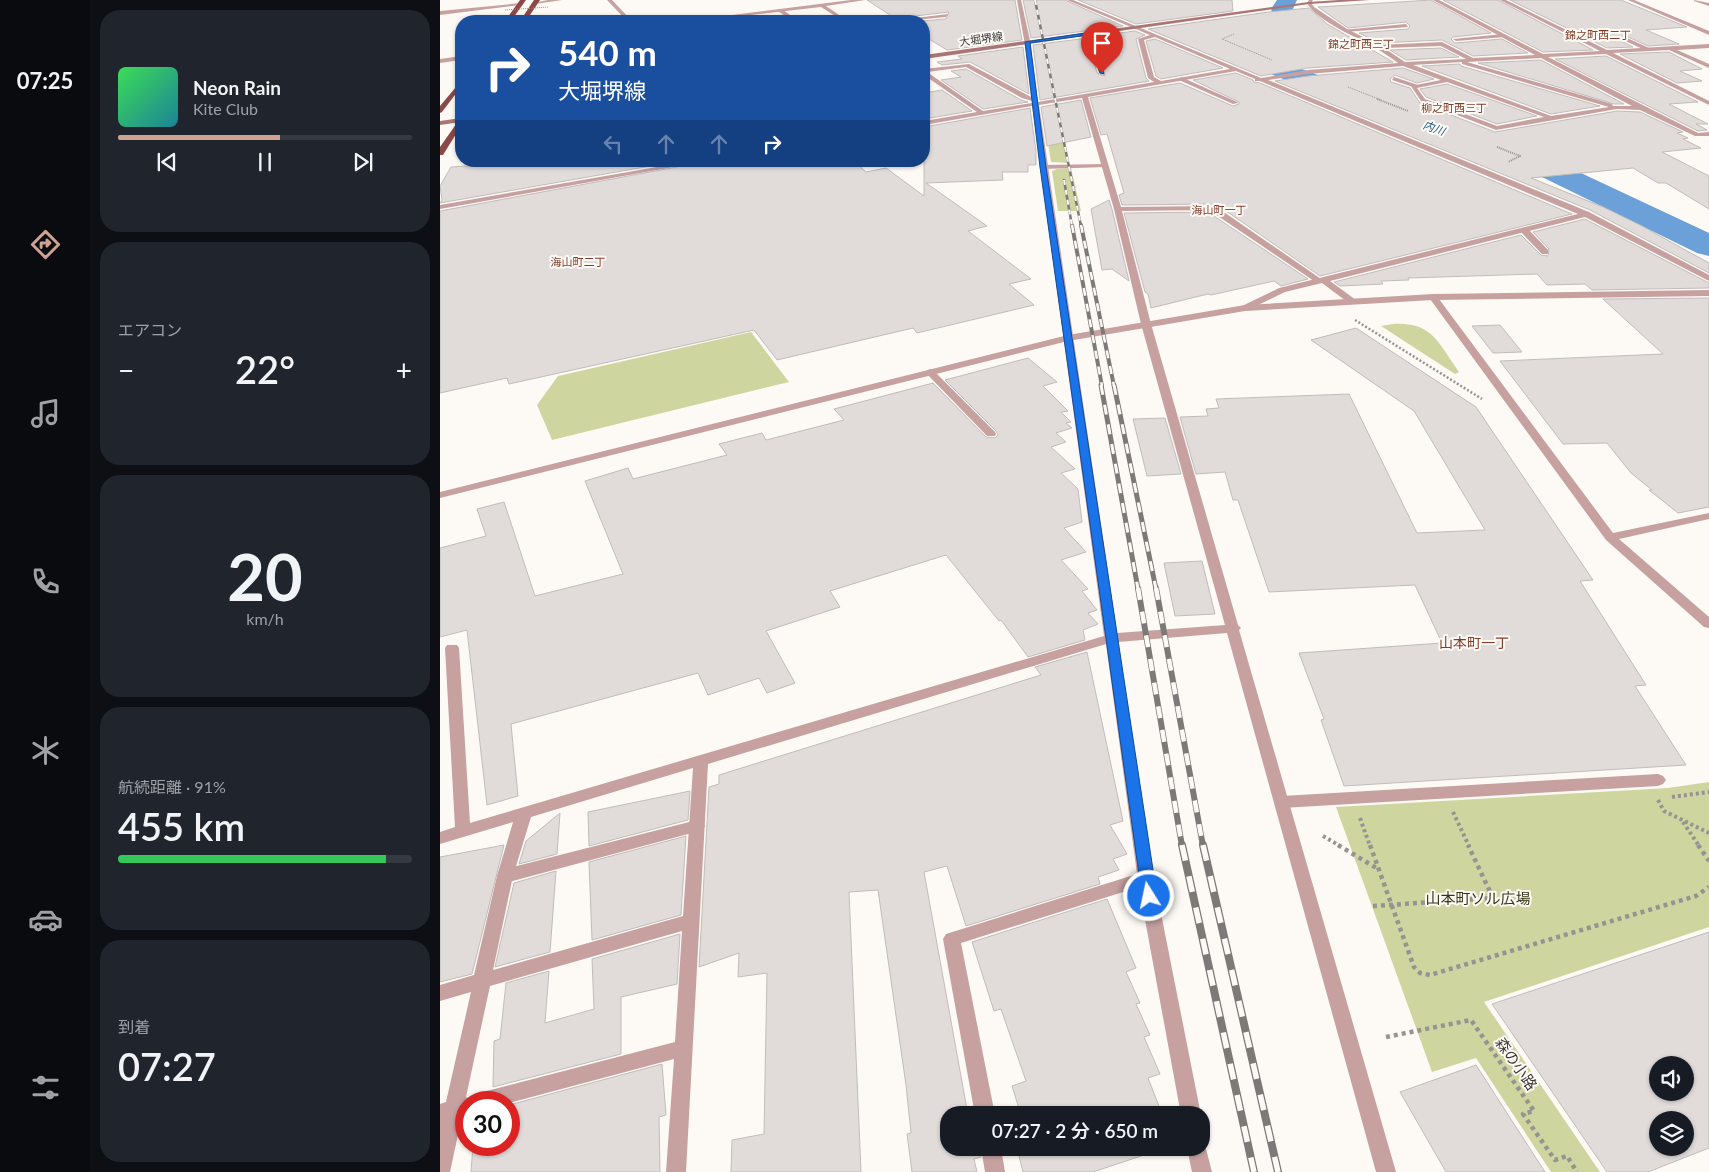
<!DOCTYPE html>
<html lang="ja">
<head>
<meta charset="utf-8">
<style>
  :root { --surface:#171b24; --page:#20242c; --text:#f1f3f6; --muted:#9ea1a6; --line:#363941; --accent:#d0a294 }
  body { margin:0; font-family:Lato,"Noto Sans JP",sans-serif; background:var(--page); color:var(--text); height:100vh; display:flex; flex-direction:column; font-size:19px; white-space:nowrap }
  * { box-sizing:border-box; margin:0 }
  p { font-size:16px; color:var(--muted) }
  .icon { flex:none; width:28px; height:28px; fill:none; stroke:currentColor; stroke-width:2; stroke-linecap:round; stroke-linejoin:round }
  .map { position:relative; flex:1; overflow:hidden }
  .panel { display:flex; flex-direction:column; gap:10px; padding:10px; background:#0d0f14; width:350px }
  .panel>* { flex:none }
  .banner { position:absolute; left:15px; top:15px; width:475px; height:152px; border-radius:20px; box-shadow:0 1px 4px #0004; background:#1a4fa0; color:#fff; overflow:hidden }
  .controls { position:absolute; left:1209px; top:1056px; display:grid; gap:10px }
  .controls a { display:grid; place-items:center; width:45px; height:45px; border-radius:50%; background:var(--surface); box-shadow:0 1px 4px #0004; font-size:25px }
  .speed { position:absolute; left:15px; top:1091px; display:flex; gap:10px; font-size:25px; font-weight:700; text-align:center }
  .speed>* { display:grid; place-content:center; width:65px; height:65px; border-radius:50%; background:var(--surface); box-shadow:0 1px 4px #0004; line-height:1 }
  .speed .limit { border:8px solid #d22; background:#fff; color:#111 }
  .pin { position:absolute; display:grid; place-items:center; width:42px; height:42px; color:#fff; margin:-51px -21px; border-radius:50% 50% 50% 0; rotate:-45deg; box-shadow:0 0 5px #0007 }
  .pin .icon { rotate:45deg }
  .me { position:absolute; width:55px; margin:-28px; rotate:350deg; stroke-linejoin:round; filter:drop-shadow(0 0 4px #0008) }
  .turn { display:flex; align-items:center; gap:18px; height:105px; padding:0 20px; font-size:22px }
  .turn .icon { width:65px; height:65px; stroke-width:2.5 }
  .turn b { display:block; font-size:35px; line-height:42px }
  .lanes { display:flex; align-items:center; height:48px; padding:0 20px; background:#0003; justify-content:center; gap:25px; direction:ltr }
  .lanes .off { opacity:.35 }
  .big { font-size:38px; font-weight:600; line-height:1.1 }
  .panel .card { flex:1; display:flex; flex-direction:column; justify-content:center; gap:8px; min-width:0; padding:0 18px; border-radius:20px; background:var(--page) }
  .panel .dial { align-items:center; gap:0 }
  .dial b { font-size:65px; line-height:1 }
  .song { display:flex; align-items:center; gap:15px }
  .cover { width:60px; height:60px; border-radius:8px; background:linear-gradient(135deg,hsl(130 70% 55%),hsl(190 70% 35%)) }
  .played { height:5px; border-radius:2px; background:linear-gradient(90deg,var(--accent) 55%,var(--line) 55%) }
  .keys { display:flex; justify-content:space-around; direction:ltr }
  .heat { display:flex; justify-content:space-between; align-items:center; font-size:28px; direction:ltr }
  .charge { height:8px; border-radius:4px; background:linear-gradient(90deg,#34c759 91%,var(--line) 0) }
  .trip { position:absolute; left:500px; top:1106px; width:270px; height:50px; border-radius:20px; background:var(--surface); box-shadow:0 1px 4px #0004; font-weight:600; line-height:50px; text-align:center }
  main { display:flex; flex:1; min-height:0 }
  .menu { display:flex; flex-direction:column; width:90px; justify-content:space-around; align-items:center; background:#090b0e; color:var(--muted) }
  .menu .icon { width:35px; height:35px }
  .menu .current { color:var(--accent) }
  .menu b { font-size:22px; color:var(--text) }
  .map>svg:first-child { display:block }
  .green { fill:#cfd59f }
  .lines { fill:none; stroke-linecap:round; stroke-linejoin:round }
  .river { fill:#6ba1d8; fill-rule:evenodd }
  .building { fill:#e1dcda; stroke:#c1bcba; fill-rule:evenodd }
  .path-far4 { stroke:#969491; stroke-width:1; stroke-dasharray:1 1; stroke-linecap:butt }
  .path-far3 { stroke:#969491; stroke-width:2; stroke-dasharray:1 1; stroke-linecap:butt }
  .path-far2 { stroke:#969491; stroke-width:2.5; stroke-dasharray:2 2; stroke-linecap:butt }
  .path-far1 { stroke:#969491; stroke-width:4; stroke-dasharray:3 3; stroke-linecap:butt }
  .path { stroke:#969491; stroke-width:4.5; stroke-dasharray:4 4; stroke-linecap:butt }
  .service { fill:#c6a1a0; fill-rule:evenodd }
  .pedestrian { fill:#c6a1a0; fill-rule:evenodd }
  .minor { fill:#c6a1a0; fill-rule:evenodd }
  .tertiary { fill:#c6a1a0; fill-rule:evenodd }
  .secondary { fill:#aa7575; fill-rule:evenodd }
  .trunk { fill:#8b4849; fill-rule:evenodd }
  .rail-far4-casing { stroke:#7c7a78; stroke-width:2.5 }
  .rail-far3-casing { stroke:#7c7a78; stroke-width:4 }
  .rail-far2-casing { stroke:#7c7a78; stroke-width:5 }
  .rail-far1-casing { stroke:#7c7a78; stroke-width:6 }
  .rail-casing { stroke:#7c7a78; stroke-width:8 }
  .rail-far4 { stroke:#fdfaf6; stroke-width:2; stroke-dasharray:5; stroke-linecap:butt }
  .rail-far3 { stroke:#fdfaf6; stroke-width:2.5; stroke-dasharray:8; stroke-linecap:butt }
  .rail-far2 { stroke:#fdfaf6; stroke-width:3; stroke-dasharray:10; stroke-linecap:butt }
  .rail-far1 { stroke:#fdfaf6; stroke-width:4.5; stroke-dasharray:12; stroke-linecap:butt }
  .rail { stroke:#fdfaf6; stroke-width:5.5; stroke-dasharray:16; stroke-linecap:butt }
  .path-bridge { stroke:#969491; stroke-width:1; stroke-dasharray:1 1; stroke-linecap:butt }
  .route { fill:#1a73e8; stroke:#114b97 }
  .labels { text-anchor:middle; stroke-width:4; stroke-linejoin:round; paint-order:stroke }
  .far-neighbourhood-label { font-size:11px; fill:#833e29; stroke:#fdfaf6 }
  .far-street-label { font-size:11px; fill:#3a3937; stroke:#fdfaf6 }
  .far-water-label { font-size:11px; font-style:italic; fill:#165184; stroke:#fdfaf6 }
  .neighbourhood-label { font-size:14px; fill:#833e29; stroke:#fdfaf6 }
  .near-park-label { font-size:15px; fill:#333614; stroke:#fdfaf6 }
  .near-street-label { font-size:15px; fill:#3a3937; stroke:#fdfaf6 }
</style>
</head>
<body>
<main>
<nav class="menu">
<b>07:25</b>
<svg class="icon current" aria-label="directions" viewBox="0 0 24 24"><path d="M12 3l9 9-9 9-9-9zM9 14v-3h6M13 9l2 2-2 2"/></svg>
<svg class="icon" aria-label="music" viewBox="0 0 24 24"><path d="M9 18V5l10-2v13"/><circle cx="6" cy="18" r="3"/><circle cx="16" cy="16" r="3"/></svg>
<svg class="icon" aria-label="phone" viewBox="0 0 24 24"><path d="M5 4h4l2 5-3 2q2 4 5 5l2-3 5 2v4C11 20 4 13 5 4z"/></svg>
<svg class="icon" aria-label="climate" viewBox="0 0 24 24"><path d="M12 3v18M4 7l16 10M4 17L20 7"/></svg>
<svg class="icon" aria-label="car" viewBox="0 0 24 24"><path d="M5 17H2v-5l4-1 3-4h7l3 4 3 1v5h-3M9 17h6M6 11h13"/><circle cx="7" cy="17" r="2"/><circle cx="17" cy="17" r="2"/></svg>
<svg class="icon" aria-label="filters" viewBox="0 0 24 24"><path d="M4 7h16M4 17h16"/><circle cx="9" cy="7" r="2"/><circle cx="15" cy="17" r="2"/></svg>
</nav>
<section class="panel">
<div class="card">
<div class="song"><i class="cover"></i><div><b>Neon Rain</b><p>Kite Club</p></div></div>
<div class="played"></div>
<div class="keys"><svg class="icon" aria-label="previous" viewBox="0 0 24 24"><path d="M18 5L8 12l10 7zM5 5v14"/></svg><svg class="icon" aria-label="pause" viewBox="0 0 24 24"><path d="M8 5v14M16 5v14"/></svg><svg class="icon" aria-label="next" viewBox="0 0 24 24"><path d="M6 5l10 7-10 7zM19 5v14"/></svg></div>
</div>
<div class="card"><p>エアコン</p>
<div class="heat"><a>−</a><b class="big">22°</b><a>+</a></div>
</div>
<div class="card dial"><b>20</b><p>km/h</p></div>
<div class="card"><p>航続距離 · 91%</p><b class="big">455 km</b><div class="charge"></div></div>
<div class="card"><p>到着</p><b class="big">07:27</b></div>
</section>
<div class="map">
<svg width="1269" height="1172" viewBox="0 0 1269 1172">
  <rect width="100%" height="100%" fill="#fdfaf6"/>
  <g class="green">
    <polygon points="606,131 623,131 629,163 611,162"/>
    <polygon points="631,168 641,211 618,211 612,171 617,169"/>
    <path d="M953,324C993,322 998,343 1019,372L1015,374L941,326Z"/>
    <polygon points="311,332 349,382 112,440 97,405 118,376"/>
    <polygon points="1269,782 1269,927 1044,1002 1160,1172 1111,1172 1036,1058 992,1072 896,807 1228,788"/>
  </g>
  <g class="lines">
    <g class="river">
      <polygon points="837,0 857,0 853,9 855,16 845,28 793,39 816,52 937,97 941,103 937,109 928,111 919,109 800,62 767,43 764,38 770,30 830,18 833,15 831,9"/>
      <polygon points="1052,140 1126,166 1269,233 1269,256 1257,253 1104,178 1042,155 1037,149 1042,143"/>
    </g>
  </g>
  <g class="building">
    <polygon points="427,0 575,0 582,40 507,50 484,36 484,21 481,21 506,19 509,12 467,17 459,21"/>
    <polygon points="583,0 625,0 683,26 591,38"/>
    <polygon points="638,0 792,0 793,11 696,24"/>
    <polygon points="991,0 1051,33 1013,37 1011,39 1015,43 1062,39 1088,53 1033,56 1002,40 939,43 919,33 968,29 970,26 966,22 908,28 878,7"/>
    <polygon points="1003,0 1058,0 1153,50 1103,52"/>
    <polygon points="1070,0 1181,0 1247,27 1206,30 1239,44 1208,46 1184,35 1181,41 1193,47 1167,48"/>
    <polygon points="869,8 887,24 953,62 868,68 821,76 708,29 829,12"/>
    <polygon points="695,31 705,35 696,39 706,78 709,81 600,100 593,45 648,38 657,73 665,76 656,36"/>
    <polygon points="715,39 783,68 721,79 716,76 706,41"/>
    <polygon points="583,47 589,94 530,62 502,65 497,62 522,59 518,56"/>
    <polygon points="1001,48 1019,57 966,60 950,50"/>
    <polygon points="1229,52 1262,69 1240,71 1262,81 1237,83 1180,54"/>
    <polygon points="1166,56 1258,102 1229,104 1268,124 1256,124 1267,130 1258,131 1115,59"/>
    <polygon points="1101,60 1184,104 1174,104 1038,63"/>
    <polygon points="1020,64 1021,66 1160,106 1111,114 982,66"/>
    <polygon points="963,68 994,79 977,83 955,75 950,79 951,82 970,88 980,103 1055,132 1177,111 1200,112 1243,132 1237,133 1248,138 1243,139 1261,148 1222,152 1269,176 1269,209 1226,183 1218,183 1193,168 1091,178 1163,207 1200,225 1269,263 1269,273 1150,210 835,81 868,76"/>
    <polygon points="526,69 581,100 588,102 543,109 501,80 521,77 511,71"/>
    <polygon points="796,73 813,80 814,82 820,83 1132,214 880,276 776,204 682,205 679,195 684,193 667,134 661,135 650,98 740,83 793,106 799,104 799,102 753,80"/>
    <polygon points="1007,84 1097,116 1057,124 986,97 980,89"/>
    <polygon points="502,90 532,111 484,119 484,93"/>
    <polygon points="641,100 651,137 607,146 601,107"/>
    <polygon points="590,108 596,151 596,165 588,165 588,172 562,172 563,180 486,183 547,226 528,231 591,279 569,284 594,305 477,333 473,328 337,360 314,330 69,384 67,378 0,393 0,211 269,161 414,161 426,172 446,168 484,196 484,127"/>
    <polygon points="106,161 239,161 0,203 2,200 0,186 11,167"/>
    <polygon points="669,200 672,209 689,281 672,269 662,270 651,209"/>
    <polygon points="768,212 868,279 841,286 834,281 771,295 768,294 711,308 708,294 705,292 684,213"/>
    <polygon points="1145,219 1269,283 1269,288 1152,290 1145,284 1107,285 1097,274 968,278 969,280 941,281 943,284 900,286 894,282 1081,235 1101,255 1108,256 1109,249 1093,232"/>
    <polygon points="1269,298 1269,507 1238,513 1209,490 1212,490 1191,473 1167,443 1123,444 1060,361 1223,354 1163,299"/>
    <polygon points="1060,325 1082,352 1053,353 1032,326"/>
    <polygon points="916,328 1036,407 1153,580 1140,581 1206,685 1195,686 1246,765 904,786 881,720 884,719 859,653 1002,643 975,585 829,592 798,500 793,500 785,472 756,474 740,417 768,416 766,409 779,408 776,399 909,394 977,533 1045,530 974,411 871,340"/>
    <polygon points="588,358 617,382 603,386 628,411 621,412 631,422 626,423 632,428 616,433 626,442 611,447 635,469 621,473 638,489 642,522 624,528 646,552 621,560 648,589 642,591 657,610 648,613 658,624 643,630 645,640 588,657 561,620 559,621 506,555 390,591 400,607 326,631 355,683 327,693 319,678 268,695 258,673 71,724 78,796 47,805 27,630 0,637 0,548 46,536 37,509 64,502 95,596 183,574 145,481 188,468 193,479 287,455 279,444 322,433 326,440 404,420 394,409 493,383 546,437 555,438 558,435 556,431 505,380"/>
    <polygon points="725,418 741,474 707,476 693,419"/>
    <polygon points="762,561 775,614 735,616 724,563"/>
    <polygon points="647,652 683,821 670,825 687,854 673,859 679,870 658,877 660,884 526,926 507,866 484,872 528,1115 509,1115 509,1148 539,1148 541,1157 534,1159 537,1172 472,1172 467,1134 471,1133 466,1085 438,890 409,892 421,1172 291,1172 292,1140 324,1134 327,973 298,977 299,953 259,967 269,787 279,784 279,775 601,675 595,667"/>
    <polygon points="250,791 248,820 149,846 148,812"/>
    <polygon points="120,813 117,854 79,864 86,841"/>
    <polygon points="246,836 241,915 152,940 149,862"/>
    <polygon points="64,845 32,974 0,982 0,857"/>
    <polygon points="116,871 110,952 55,967 74,883"/>
    <polygon points="667,899 696,968 686,972 700,1003 696,1004 710,1035 704,1037 720,1074 708,1078 721,1111 709,1115 581,1115 572,1086 586,1081 561,1009 554,1011 532,942"/>
    <path d="M1269,932V1148L1208,1172H1167L1052,1004ZM1218,1065H1245V1092H1218ZM1218,1120H1245V1148H1218Z"/>
    <polygon points="240,934 237,984 181,997 181,1054 53,1087 54,1041 60,1039 66,983 109,971 105,1023 154,1009 152,959"/>
    <polygon points="222,1064 226,1115 219,1117 220,1172 31,1172 33,1145 69,1145 69,1105"/>
    <polygon points="1036,1065 1105,1172 1006,1172 960,1092"/>
    <polygon points="563,1148 712,1148 713,1152 653,1172 583,1172 577,1148 564,1152"/>
  </g>
  <g class="lines">
    <g class="path-far4">
      <polyline points="794,34 782,39 832,60"/>
      <polyline points="908,87 941,100"/>
    </g>
    <g class="path-far3">
      <polyline points="937,99 968,111"/>
      <polyline points="1057,147 1080,156 1068,162"/>
    </g>
    <polyline class="path-far2" points="915,320 1042,399"/>
    <g class="path-far1">
      <polyline points="1232,797 1269,792"/>
      <polyline points="1218,800 1224,811 1269,833"/>
      <polyline points="1013,812 1029,846"/>
      <polyline points="920,818 930,846"/>
      <polyline points="1243,822 1259,846"/>
      <polyline points="883,836 900,846"/>
    </g>
    <g class="path">
      <polyline points="898,845 938,869"/>
      <polyline points="930,845 974,967 980,973 990,975 1256,896 1269,887"/>
      <polyline points="1258,845 1269,861"/>
      <polyline points="933,906 1053,898 1028,845"/>
      <polyline points="946,1037 1031,1020 1094,1111 1083,1114 1115,1160 1127,1156 1137,1172"/>
    </g>
    <g class="service">
      <polygon points="1254,0 1269,3 1269,6 1254,1"/>
      <polygon points="338,9 342,9 358,21 352,21 338,11"/>
      <polygon points="508,14 506,17 464,21 467,19"/>
      <polygon points="966,24 968,27 905,32 902,30"/>
      <polygon points="1063,34 1065,37 1016,41 1013,39"/>
      <polygon points="1185,37 1209,48 1210,49 1205,50 1183,40"/>
      <polygon points="741,77 797,102 798,103 793,104 739,80"/>
      <polygon points="954,77 978,85 979,86 976,88 952,80"/>
      <polygon points="769,206 775,206 884,281 877,283 769,210"/>
      <polygon points="1081,228 1087,228 1108,250 1108,254 1102,254 1081,232"/>
      <polygon points="1218,774 1223,776 1226,780 1223,784 1218,786 842,808 837,806 834,802 837,798 842,796"/>
      <polygon points="257,820 263,822 265,826 263,830 65,883 59,881 57,876 59,871 65,869"/>
    </g>
    <polygon class="pedestrian" points="665,164 667,165 667,167 603,169 599,167 603,165"/>
    <g class="minor">
      <polygon points="108,0 122,0 95,4 93,3"/>
      <polygon points="167,0 172,0 192,21 187,21"/>
      <polygon points="411,0 425,0 386,6 408,21 403,21 381,7 259,21 245,21"/>
      <path d="M577,0H581L591,45L598,102L714,82L708,78L698,39L710,35L627,0H633L821,78L868,70L958,63C951,58 943,52 935,48C917,37 877,21 867,3L869,0H873L871,3L874,7L907,29L939,45L1002,42L1033,58L1095,55L993,0H999L1103,54L1160,51L1060,0H1066L1167,50L1269,44V48L1237,50L1269,64V68L1229,50L1173,53L1269,101V105L1166,54L1108,57L1258,133L1269,132V136H1255L1200,110L1177,109L1056,130L981,101L971,86L1001,80L963,66L868,74L828,80L1149,212L1269,275V281L1145,217L890,281L916,300V304H910L882,283L845,292L808,310H802V306L839,288L1138,214L820,81H815V79L796,71L648,97L681,207L772,206L776,208L772,210L682,211L711,324L798,625L801,628L799,630L956,1172H936L787,633L678,642L714,878L761,1115H741L699,887L521,943L555,1115H535L503,939L506,934L697,874L666,644L268,764L246,1172H226L234,1059L69,1103L26,1102V1115L22,1116L10,1172H0V1104L6,1102L31,992L0,1001V985L34,975L57,876L73,822L0,844V832L15,827L5,648L7,645H17L19,648L30,823L664,636L592,106L484,125V121L537,112L484,75V69L529,64L591,97L585,45ZM715,37L790,69L721,81L714,77L704,40ZM1001,46L1026,59L965,62L944,48ZM1101,58L1192,106H1173L1172,104L1027,62ZM1022,62V64L1169,107L1111,116L973,65ZM526,67L582,98L592,101V103L543,111L487,72ZM1007,82L1104,117L1057,126L985,99L977,88ZM642,98L674,209L701,324L785,625L677,633L599,105ZM253,768L243,916L53,970L73,876L91,817ZM242,931L235,1042L39,1093L32,1096L31,1099L26,1097L50,986Z"/>
      <polygon points="1188,0 1194,0 1269,31 1269,35"/>
      <polygon points="82,3 80,5 0,15 0,11"/>
      <polygon points="648,32 653,33 664,74 659,73"/>
      <polygon points="21,56 21,60 0,63 0,59"/>
      <polygon points="251,161 267,161 0,209 0,205"/>
      <polygon points="993,294 996,295 1173,533 1269,513 1269,519 1179,539 1269,617 1269,628 1264,627 1166,540 990,299 990,295"/>
      <polygon points="490,369 493,370 555,432 556,434 555,436 547,436 487,374 485,372"/>
      <polygon points="761,1140 764,1141 772,1172 752,1172 747,1148 761,1148"/>
      <polygon points="541,1148 561,1148 565,1172 545,1172"/>
    </g>
    <polygon class="tertiary" points="1269,290 1269,296 993,300 805,311 628,341 0,498 0,492 628,335 805,305 993,294"/>
    <g class="secondary">
      <polygon points="899,0 930,0 869,4 484,59 484,55 869,2"/>
      <polygon points="21,118 21,122 0,125 0,121"/>
    </g>
    <g class="trunk">
      <polygon points="80,0 86,0 71,21 65,21"/>
      <polygon points="94,0 100,0 86,21 80,21"/>
      <polygon points="21,81 21,87 2,112 0,113 0,106"/>
      <polygon points="21,119 21,126 3,155 0,155 0,147 19,120"/>
    </g>
    <g class="rail-far4-casing">
      <g id="rail-far4">
        <polyline points="595,0 641,226"/>
        <polyline points="624,180 632,226"/>
      </g>
    </g>
    <g class="rail-far3-casing">
      <g id="rail-far3">
        <polyline points="632,225 662,386"/>
        <polyline points="641,225 674,386"/>
      </g>
    </g>
    <g class="rail-far2-casing">
      <g id="rail-far2">
        <polyline points="661,385 698,589"/>
        <polyline points="674,385 716,589"/>
      </g>
    </g>
    <g class="rail-far1-casing">
      <g id="rail-far1">
        <polyline points="698,588 742,846"/>
        <polyline points="716,588 763,846"/>
      </g>
    </g>
    <g class="rail-casing">
      <g id="rail">
        <polyline points="742,845 814,1172"/>
        <polyline points="763,845 838,1172"/>
      </g>
    </g>
    <use href="#rail-far4" class="rail-far4"/>
    <use href="#rail-far3" class="rail-far3"/>
    <use href="#rail-far2" class="rail-far2"/>
    <use href="#rail-far1" class="rail-far1"/>
    <use href="#rail" class="rail"/>
    <polyline class="path-bridge" points="65,10 108,7"/>
  </g>
  <polygon class="route" points="652,32 664,74 660,73 648,35 590,43 606,167 717,896 715,901 709,903 704,901 702,896 600,167 585,42"/>
  <g class="labels">
    <g class="far-neighbourhood-label">
      <text x="1158" y="39">錦之町西二丁</text>
      <text x="921" y="48">錦之町西三丁</text>
      <text x="1014" y="112">柳之町西三丁</text>
      <text x="779" y="214">海山町一丁</text>
      <text x="138" y="266">海山町二丁</text>
    </g>
    <g class="far-street-label">
      <text transform="translate(541 39) rotate(-8)" y="4">大堀堺線</text>
    </g>
    <g class="far-water-label">
      <text transform="translate(994 128) rotate(20)" y="4">内川</text>
    </g>
    <g class="neighbourhood-label">
      <text x="1034" y="648">山本町一丁</text>
    </g>
    <g class="near-park-label">
      <text x="1038" y="904">山本町ソル広場</text>
    </g>
    <g class="near-street-label">
      <text transform="translate(1076 1064) rotate(55)" y="5">森の小路</text>
    </g>
  </g>
</svg>
<div class="controls">
<a><svg class="icon" aria-label="sound" viewBox="0 0 24 24"><path d="M4 9h4l5-4v14l-5-4H4zM17 9q2 3 0 6"/></svg></a>
<a><svg class="icon" aria-label="layers" viewBox="0 0 24 24"><path d="M12 4l9 5-9 5-9-5zM3 14l9 5 9-5"/></svg></a>
</div>
<div class="speed"><div class="limit">30</div></div>
<div class="pin" style="left:662px;top:73px;background:#d93025"><svg class="icon" aria-label="arrive" viewBox="0 0 24 24"><path d="M6 21V4h12l-3 4 3 4H6"/></svg></div>
<svg class="me" style="left:709px;top:896px" viewBox="-20 -20 40 40"><circle r="17" fill="#1a73e8" stroke="#fff" stroke-width="3"/><path d="M0-11L8 9 0 5-8 9z" fill="#fff"/></svg>
<div class="trip">07:27 · 2 分 · 650 m</div>
<div class="banner">
<div class="turn"><svg class="icon" aria-label="right" viewBox="0 0 24 24"><path d="M7 20v-9h11M14 6l5 5-5 5"/></svg><div><b>540 m</b>大堀堺線</div></div>
<div class="lanes"><svg class="icon off" aria-label="left" viewBox="0 0 24 24"><path d="M17 20v-9H6M10 6l-5 5 5 5"/></svg><svg class="icon off" aria-label="ahead" viewBox="0 0 24 24"><path d="M12 20V5M6 11l6-6 6 6"/></svg><svg class="icon off" aria-label="ahead" viewBox="0 0 24 24"><path d="M12 20V5M6 11l6-6 6 6"/></svg><svg class="icon" aria-label="right" viewBox="0 0 24 24"><path d="M7 20v-9h11M14 6l5 5-5 5"/></svg></div>
</div>
</div>
</main>
</body>
</html>
